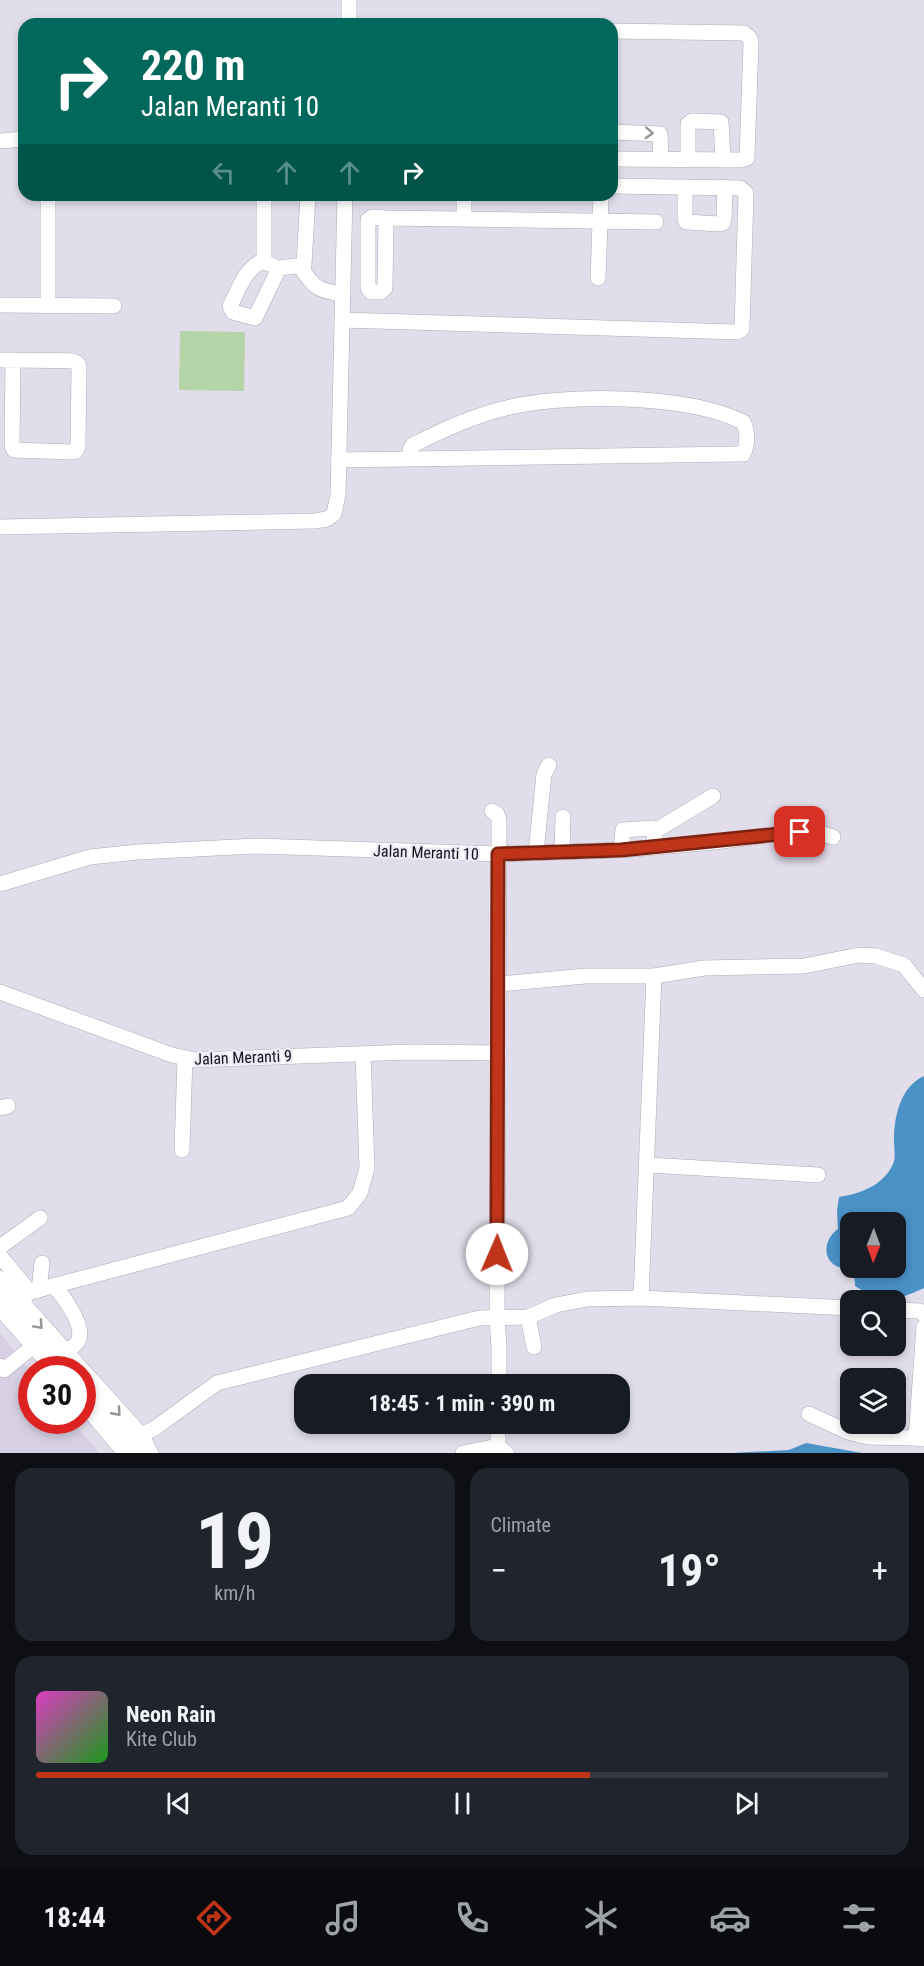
<!DOCTYPE html>
<html lang="en">
<head>
<meta charset="utf-8">
<style>
  :root { --surface:#171b24; --page:#20242c; --text:#f1f3f6; --muted:#9ea1a6; --line:#363941; --accent:#c03519 }
  body { margin:0; font-family:"Roboto Condensed",sans-serif; background:var(--page); color:var(--text); height:100vh; display:flex; flex-direction:column; font-size:22px; white-space:nowrap }
  * { box-sizing:border-box; margin:0 }
  p { font-size:20px; color:var(--muted) }
  .icon { flex:none; width:33px; height:33px; fill:none; stroke:currentColor; stroke-width:2; stroke-linecap:round; stroke-linejoin:round }
  .map { position:relative; height:1453px; overflow:hidden }
  .side { display:flex; flex-direction:column; gap:15px; padding:15px; background:#0d0f14; flex:1 }
  .side>* { flex:none }
  .top-card { position:absolute; left:18px; top:18px; width:600px; height:183px; border-radius:18px; box-shadow:0 3px 9px #0003; background:#00695c; color:#fff; overflow:hidden }
  .needle { width:39px; rotate:181deg }
  .tools { position:absolute; left:840px; top:1212px; display:grid; gap:12px }
  .tools a { display:grid; place-items:center; width:66px; height:66px; border-radius:12px; background:var(--surface); box-shadow:0 3px 9px #0003; font-size:30px }
  .speed { position:absolute; left:18px; top:1356px; display:flex; gap:12px; font-size:30px; font-weight:700; text-align:center }
  .speed>* { display:grid; place-content:center; width:78px; height:78px; border-radius:50%; background:var(--surface); box-shadow:0 3px 9px #0003; line-height:1 }
  .speed .limit { border:9px solid #d22; background:#fff; color:#111 }
  .pin { position:absolute; display:grid; place-items:center; width:51px; height:51px; color:#fff; margin:-26px; border-radius:12px; box-shadow:0 3px 9px #0006 }
  .me { position:absolute; width:66px; margin:-33px; rotate:1deg; stroke-linejoin:round; filter:drop-shadow(0 0 4px #0008) }
  .turn { display:flex; align-items:center; gap:21px; height:126px; padding:0 24px; font-size:27px }
  .turn .icon { width:78px; height:78px; stroke-width:2.5 }
  .turn b { display:block; font-size:42px; line-height:51px }
  .lanes { display:flex; align-items:center; height:57px; padding:0 24px; background:#0003; justify-content:center; gap:30px; direction:ltr }
  .lanes .off { opacity:.35 }
  .big { font-size:45px; font-weight:700; line-height:1.1 }
  .side .widget { flex:1; display:flex; flex-direction:column; justify-content:center; gap:9px; min-width:0; padding:0 21px; border-radius:18px; background:var(--page) }
  .side .dial { align-items:center; gap:0 }
  .dial b { font-size:78px; line-height:1 }
  .song { display:flex; align-items:center; gap:18px }
  .cover { width:72px; height:72px; border-radius:9px; background:linear-gradient(135deg,hsl(310 70% 55%),hsl(120 70% 35%)) }
  .played { height:6px; border-radius:3px; background:linear-gradient(90deg,var(--accent) 65%,var(--line) 65%) }
  .keys { display:flex; justify-content:space-around; direction:ltr }
  .heat { display:flex; justify-content:space-between; align-items:center; font-size:33px; direction:ltr }
  .side .tiles { flex:1; display:grid; gap:15px; grid-template-columns:1fr 1fr }
  .widget:last-child { grid-column:span 2 }
  .trip { position:absolute; left:294px; top:1374px; width:336px; height:60px; border-radius:18px; background:var(--surface); box-shadow:0 3px 9px #0003; font-weight:700; line-height:60px; text-align:center }
  .dock { display:flex; height:96px; justify-content:space-around; align-items:center; background:#090b0e; color:var(--muted) }
  .dock .icon { width:42px; height:42px }
  .dock .active { color:var(--accent) }
  .dock b { font-size:27px; color:var(--text) }
  .map>svg:first-child { display:block }
  .built { fill:#d7d0e4 }
  .green { fill:#b5d5a9 }
  .water { fill:#4a91c6; fill-rule:evenodd }
  .lines { fill:none; stroke-linecap:round; stroke-linejoin:round }
  .minor-casing { stroke:#aeaab6; stroke-width:16 }
  .major-casing { stroke:#aeaab6; stroke-width:21 }
  .minor { stroke:#fff; stroke-width:15 }
  .major { stroke:#fff; stroke-width:20 }
  .oneway { stroke:#969597 }
  .route-casing { stroke:#7d2210; stroke-width:15 }
  .route { stroke:#c03519; stroke-width:10 }
  .labels { text-anchor:middle; stroke-width:4.5; stroke-linejoin:round; paint-order:stroke }
  .street-label { font-size:16px; fill:#151418; stroke:#efeaf7 }
</style>
</head>
<body>
<div class="map">
<svg width="924" height="1453" viewBox="0 0 924 1453">
  <rect width="100%" height="100%" fill="#e1ddea"/>
  <polygon class="built" points="0,1333 31,1372 32,1420 72,1421 99,1453 0,1453"/>
  <polygon class="green" points="180,331 245,332 244,391 179,390"/>
  <g class="water">
    <path d="M924,1076V1288C893,1302 885,1304 855,1286C855,1281 855,1276 851,1272C846,1268 838,1268 833,1264C821,1254 827,1236 838,1229L837,1211L839,1197C860,1194 884,1185 893,1164C896,1158 894,1148 894,1141C894,1117 900,1087 924,1076ZM850,1222H896V1268H850Z"/>
    <polygon points="806,1443 862,1453 732,1453 789,1450"/>
  </g>
  <g class="lines">
    <g class="minor-casing">
      <g id="minor">
        <polyline points="349,24 349,0"/>
        <polyline points="612,31 744,33 750,38 751,44 747,158 741,160 612,159"/>
        <polyline points="612,132 660,134 661,160"/>
        <polyline points="0,141 24,139"/>
        <polyline points="688,160 688,124 692,121 721,122 723,160"/>
        <polyline points="685,187 685,219 686,222 719,224 723,223 724,219 725,187"/>
        <polyline points="264,195 264,260 266,263 272,265"/>
        <polyline points="386,218 372,217 368,220 368,288 371,292 381,292 385,288 386,218 656,222"/>
        <polyline points="464,218 464,195"/>
        <path d="M264,260C245,268 239,289 230,306L233,312L255,318L279,268L304,265L308,195"/>
        <path d="M301,267C313,288 319,291 343,294"/>
        <polyline points="598,278 601,195"/>
        <polyline points="0,305 114,306"/>
        <polyline points="48,305 48,195"/>
        <polyline points="342,320 737,332 742,329 746,193 740,188 612,186"/>
        <path d="M0,360C24,360 49,360 73,361L77,363L79,366L78,447L76,451L72,452L14,450L12,446L13,360"/>
        <path d="M339,460L737,454H743C748,445 748,431 743,422C687,394 563,393 502,409C471,417 442,430 413,445L410,450V459"/>
        <polyline points="0,527 315,521 327,519 334,514 338,495 345,195"/>
        <polyline points="492,811 497,814 499,820 497,1317 499,1347 499,1384"/>
        <polyline points="653,847 655,831 713,796"/>
        <polyline points="621,850 623,830 652,828 655,831"/>
        <polyline points="562,852 563,817"/>
        <polyline points="536,853 544,774 549,765"/>
        <polyline points="0,884 90,857 138,852 257,846 498,854 621,850 715,842 783,833 817,832 833,837"/>
        <polyline points="499,984 585,976 654,976 704,968 804,966 859,955 876,956 904,965 924,990"/>
        <polyline points="0,992 172,1055 196,1060 410,1052 499,1053"/>
        <polyline points="0,1108 8,1106"/>
        <polyline points="182,1150 185,1058"/>
        <polyline points="648,1165 818,1175"/>
        <polyline points="0,1247 40,1218"/>
        <polyline points="0,1256 30,1292"/>
        <path d="M54,1286C63,1296 84,1324 79,1339C77,1345 69,1349 64,1352"/>
        <polyline points="39,1290 42,1263"/>
        <polyline points="641,1298 654,976"/>
        <polyline points="18,1303 30,1292 348,1208 360,1193 367,1168 363,1054"/>
        <polyline points="896,1310 920,1311 924,1315"/>
        <polyline points="528,1317 534,1347"/>
        <polyline points="924,1327 916,1438 924,1439"/>
        <polyline points="0,1366 4,1370 36,1344"/>
        <polyline points="809,1414 848,1432 868,1437 916,1438"/>
        <polyline points="498,1424 498,1446 506,1453"/>
        <polyline points="139,1436 155,1428 217,1383 479,1318 528,1317 556,1305 587,1299 641,1298 850,1308"/>
        <polyline points="463,1453 498,1446"/>
      </g>
    </g>
    <g class="major-casing">
      <g id="major">
        <polyline points="0,1281 79,1370"/>
        <polyline points="0,1305 58,1370"/>
        <polyline points="82,1373 139,1436 148,1453"/>
        <polyline points="82,1398 128,1453"/>
      </g>
    </g>
    <use href="#minor" class="minor"/>
    <use href="#major" class="major"/>
  </g>
  <defs><path id="oneway-chevron" d="M-2-3.5L2.5 0L-2 3.5" fill="none" stroke-width="1.6" stroke-linecap="round" stroke-linejoin="round" transform="scale(1.5)"/></defs>
  <g class="oneway">
    <use href="#oneway-chevron" transform="translate(649 133) rotate(3)"/>
    <use href="#oneway-chevron" transform="translate(39 1325) rotate(47)"/>
    <use href="#oneway-chevron" transform="translate(117 1412) rotate(48)"/>
  </g>
  <g class="lines">
    <g class="route-casing">
      <polyline id="route" points="497,1254 498,854 621,850 800,832"/>
    </g>
    <use href="#route" class="route"/>
  </g>
  <g class="labels">
    <g class="street-label">
      <text transform="translate(426 852) rotate(2)" y="6">Jalan Meranti 10</text>
      <text transform="translate(243 1057) rotate(-2)" y="6">Jalan Meranti 9</text>
    </g>
  </g>
</svg>
<div class="tools">
<a><svg class="needle" viewBox="-14 -14 28 28"><path d="M0-13l5 13h-10z" fill="#e53935"/><path d="M0 13l5-13h-10z" fill="#9ea1a6"/></svg></a>
<a><svg class="icon" aria-label="search" viewBox="0 0 24 24"><circle cx="10" cy="10" r="6"/><path d="M15 15l6 6"/></svg></a>
<a><svg class="icon" aria-label="layers" viewBox="0 0 24 24"><path d="M12 4l9 5-9 5-9-5zM3 14l9 5 9-5"/></svg></a>
</div>
<div class="speed"><div class="limit">30</div></div>
<div class="pin" style="left:800px;top:832px;background:#d93025"><svg class="icon" aria-label="arrive" viewBox="0 0 24 24"><path d="M6 21V4h12l-3 4 3 4H6"/></svg></div>
<svg class="me" style="left:497px;top:1254px" viewBox="-20 -20 40 40"><circle r="19" fill="#fff"/><path d="M0-13L10 11 0 6-10 11z" fill="#c03519"/></svg>
<div class="trip">18:45 · 1 min · 390 m</div>
<div class="top-card">
<div class="turn"><svg class="icon" aria-label="right" viewBox="0 0 24 24"><path d="M7 20v-9h11M14 6l5 5-5 5"/></svg><div><b>220 m</b>Jalan Meranti 10</div></div>
<div class="lanes"><svg class="icon off" aria-label="left" viewBox="0 0 24 24"><path d="M17 20v-9H6M10 6l-5 5 5 5"/></svg><svg class="icon off" aria-label="ahead" viewBox="0 0 24 24"><path d="M12 20V5M6 11l6-6 6 6"/></svg><svg class="icon off" aria-label="ahead" viewBox="0 0 24 24"><path d="M12 20V5M6 11l6-6 6 6"/></svg><svg class="icon" aria-label="right" viewBox="0 0 24 24"><path d="M7 20v-9h11M14 6l5 5-5 5"/></svg></div>
</div>
</div>
<section class="side">
<div class="tiles">
<div class="widget dial"><b>19</b><p>km/h</p></div>
<div class="widget"><p>Climate</p>
<div class="heat"><a>−</a><b class="big">19°</b><a>+</a></div>
</div>
<div class="widget">
<div class="song"><i class="cover"></i><div><b>Neon Rain</b><p>Kite Club</p></div></div>
<div class="played"></div>
<div class="keys"><svg class="icon" aria-label="previous" viewBox="0 0 24 24"><path d="M18 5L8 12l10 7zM5 5v14"/></svg><svg class="icon" aria-label="pause" viewBox="0 0 24 24"><path d="M8 5v14M16 5v14"/></svg><svg class="icon" aria-label="next" viewBox="0 0 24 24"><path d="M6 5l10 7-10 7zM19 5v14"/></svg></div>
</div>
</div>
</section>
<nav class="dock">
<b>18:44</b>
<svg class="icon active" aria-label="directions" viewBox="0 0 24 24"><path d="M12 3l9 9-9 9-9-9zM9 14v-3h6M13 9l2 2-2 2"/></svg>
<svg class="icon" aria-label="music" viewBox="0 0 24 24"><path d="M9 18V5l10-2v13"/><circle cx="6" cy="18" r="3"/><circle cx="16" cy="16" r="3"/></svg>
<svg class="icon" aria-label="phone" viewBox="0 0 24 24"><path d="M5 4h4l2 5-3 2q2 4 5 5l2-3 5 2v4C11 20 4 13 5 4z"/></svg>
<svg class="icon" aria-label="climate" viewBox="0 0 24 24"><path d="M12 3v18M4 7l16 10M4 17L20 7"/></svg>
<svg class="icon" aria-label="car" viewBox="0 0 24 24"><path d="M5 17H2v-5l4-1 3-4h7l3 4 3 1v5h-3M9 17h6M6 11h13"/><circle cx="7" cy="17" r="2"/><circle cx="17" cy="17" r="2"/></svg>
<svg class="icon" aria-label="filters" viewBox="0 0 24 24"><path d="M4 7h16M4 17h16"/><circle cx="9" cy="7" r="2"/><circle cx="15" cy="17" r="2"/></svg>
</nav>
</body>
</html>
